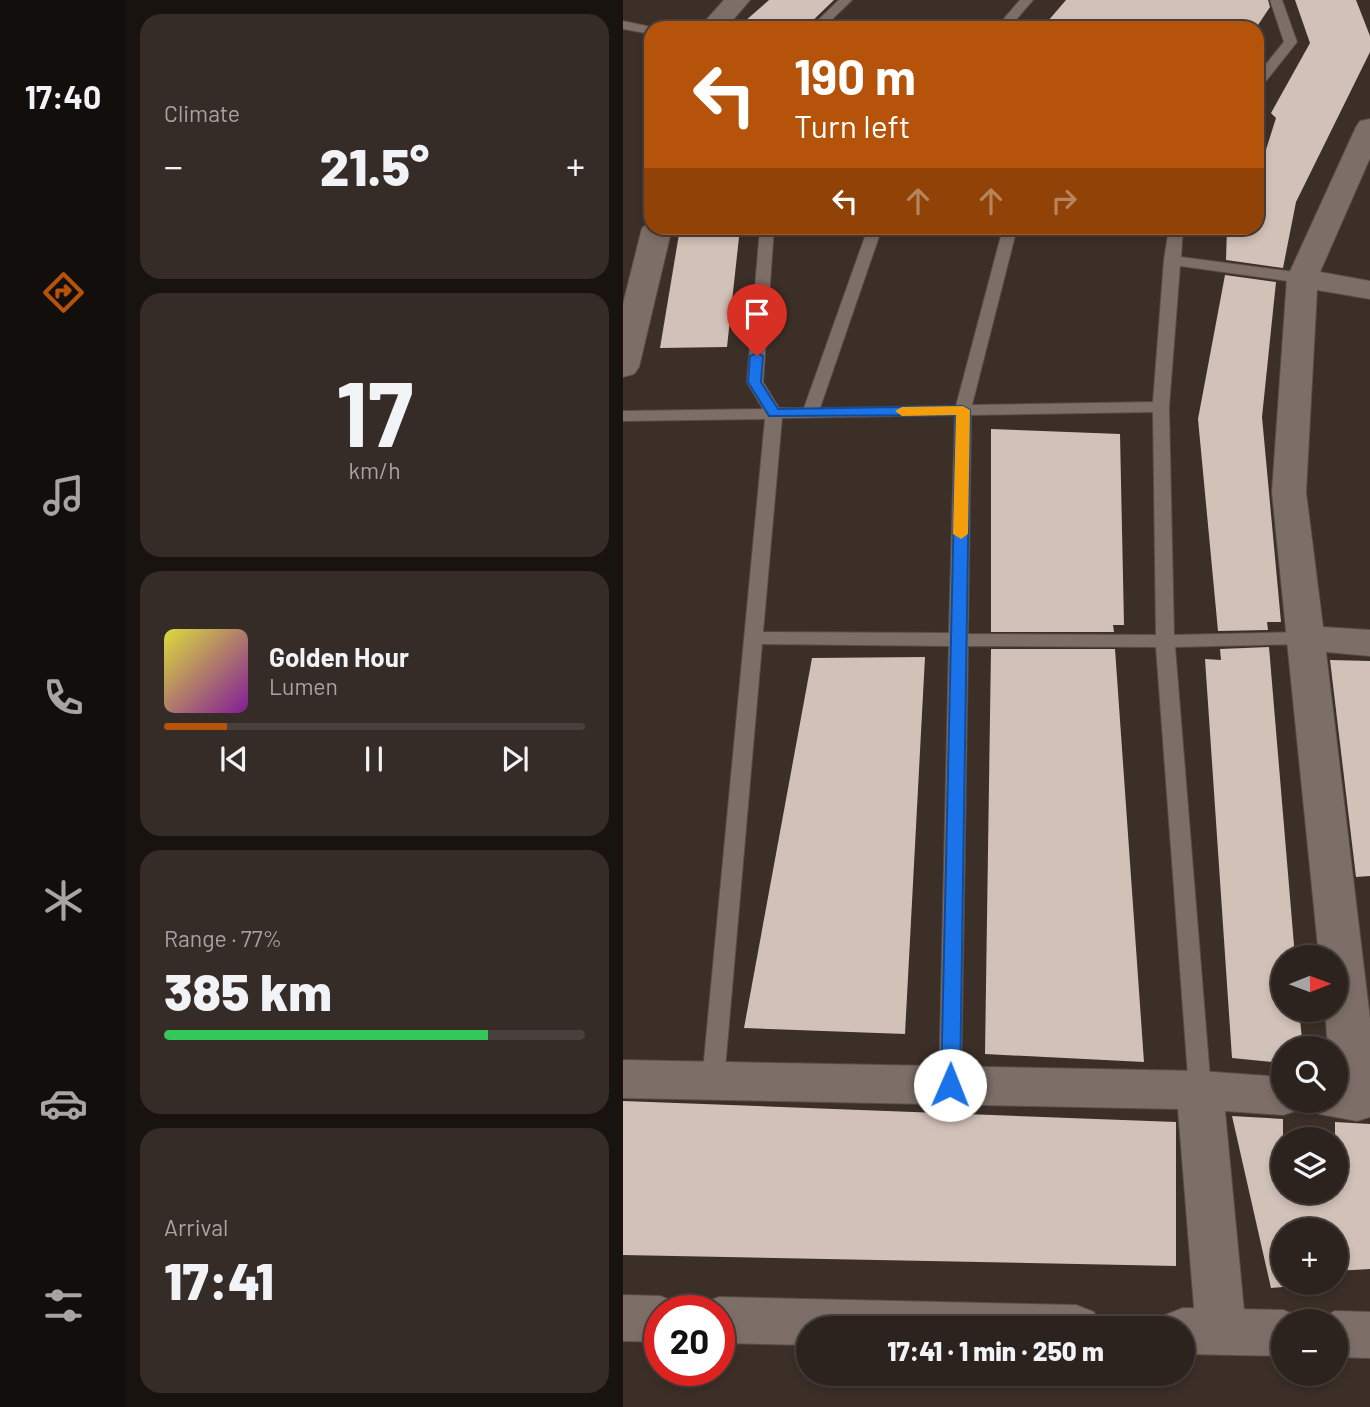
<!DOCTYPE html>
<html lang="en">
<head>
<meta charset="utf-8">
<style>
  :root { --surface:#2d231e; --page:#352b27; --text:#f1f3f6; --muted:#a7a4a4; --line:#48403c; --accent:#b45309 }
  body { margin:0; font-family:Barlow,sans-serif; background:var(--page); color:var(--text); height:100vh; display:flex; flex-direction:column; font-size:26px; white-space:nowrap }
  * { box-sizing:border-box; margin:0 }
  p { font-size:23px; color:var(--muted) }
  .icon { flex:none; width:38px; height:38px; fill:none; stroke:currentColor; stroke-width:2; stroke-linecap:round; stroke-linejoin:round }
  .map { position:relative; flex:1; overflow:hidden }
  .panel { display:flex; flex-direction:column; gap:14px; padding:14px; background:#191310; width:497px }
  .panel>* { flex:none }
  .guide { position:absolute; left:21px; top:21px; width:620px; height:214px; border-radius:21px; box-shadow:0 4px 10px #0003,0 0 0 2px var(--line); background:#b45309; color:#fff; overflow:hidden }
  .needle { width:46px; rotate:89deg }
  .controls { position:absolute; left:648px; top:945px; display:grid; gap:14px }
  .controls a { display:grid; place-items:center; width:77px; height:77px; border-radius:50%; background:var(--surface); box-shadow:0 4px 10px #0003,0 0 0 2px var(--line); font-size:35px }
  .speed { position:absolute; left:21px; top:1295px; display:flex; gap:14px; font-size:35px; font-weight:700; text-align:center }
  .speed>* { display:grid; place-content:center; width:91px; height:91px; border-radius:50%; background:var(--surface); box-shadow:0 4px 10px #0003,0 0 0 2px var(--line); line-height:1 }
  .speed .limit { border:10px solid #d22; background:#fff; color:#111 }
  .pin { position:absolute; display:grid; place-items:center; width:60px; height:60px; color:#fff; margin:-72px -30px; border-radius:50% 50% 50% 0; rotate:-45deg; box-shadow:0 0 7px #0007 }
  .pin .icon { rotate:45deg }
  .me { position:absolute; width:77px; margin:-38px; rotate:1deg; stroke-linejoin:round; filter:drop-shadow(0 0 5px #0008) }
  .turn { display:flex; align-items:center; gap:24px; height:147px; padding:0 35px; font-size:32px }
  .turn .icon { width:91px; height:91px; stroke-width:2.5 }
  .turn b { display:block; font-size:49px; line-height:60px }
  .lanes { display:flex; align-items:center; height:66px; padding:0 35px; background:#0003; justify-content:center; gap:35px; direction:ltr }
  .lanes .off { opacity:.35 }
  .big { font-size:52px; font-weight:800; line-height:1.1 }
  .panel .card { flex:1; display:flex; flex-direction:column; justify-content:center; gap:10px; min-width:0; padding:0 24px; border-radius:21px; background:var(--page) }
  .panel .dial { align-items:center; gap:0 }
  .dial b { font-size:91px; line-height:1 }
  .song { display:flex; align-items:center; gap:21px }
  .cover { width:84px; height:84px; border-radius:10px; background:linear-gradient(135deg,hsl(60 70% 55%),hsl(290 70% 35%)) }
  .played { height:7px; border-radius:4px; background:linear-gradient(90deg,var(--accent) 15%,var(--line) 15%) }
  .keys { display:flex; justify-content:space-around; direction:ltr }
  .heat { display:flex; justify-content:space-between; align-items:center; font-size:38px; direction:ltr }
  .charge { height:10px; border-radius:5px; background:linear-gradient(90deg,#34c759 77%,var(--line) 0) }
  .trip { position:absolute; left:173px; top:1316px; width:399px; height:70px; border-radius:35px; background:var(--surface); box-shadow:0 4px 10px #0003,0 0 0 2px var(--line); font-weight:800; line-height:70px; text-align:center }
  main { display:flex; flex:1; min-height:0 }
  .dock { display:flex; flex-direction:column; width:126px; justify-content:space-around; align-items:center; background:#120e0c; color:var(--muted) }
  .dock .icon { width:49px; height:49px }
  .dock .selected { color:var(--accent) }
  .dock b { font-size:32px; color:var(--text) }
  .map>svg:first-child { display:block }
  .building { fill:#d1c1b8 }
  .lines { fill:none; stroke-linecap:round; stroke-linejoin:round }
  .service-casing { stroke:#584d48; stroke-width:2 }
  .minor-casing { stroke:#584d48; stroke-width:2 }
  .tertiary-casing { stroke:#584d48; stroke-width:2 }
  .service { fill:#7d6f67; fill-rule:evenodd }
  .minor { fill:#7d6f67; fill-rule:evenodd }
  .tertiary { fill:#7d6f67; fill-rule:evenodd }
  .route { fill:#1a73e8; stroke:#114b97; stroke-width:2 }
  .slow { fill:#f59e0b }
</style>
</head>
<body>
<main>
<nav class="dock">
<b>17:40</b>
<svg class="icon selected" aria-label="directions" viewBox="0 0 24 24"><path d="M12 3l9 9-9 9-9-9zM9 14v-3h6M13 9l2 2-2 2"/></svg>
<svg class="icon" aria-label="music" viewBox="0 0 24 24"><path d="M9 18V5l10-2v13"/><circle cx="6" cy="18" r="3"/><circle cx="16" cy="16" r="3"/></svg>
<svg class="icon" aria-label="phone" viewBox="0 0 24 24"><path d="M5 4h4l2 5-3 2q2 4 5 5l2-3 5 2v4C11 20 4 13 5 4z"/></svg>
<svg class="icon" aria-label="climate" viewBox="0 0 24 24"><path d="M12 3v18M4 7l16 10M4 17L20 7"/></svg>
<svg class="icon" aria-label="car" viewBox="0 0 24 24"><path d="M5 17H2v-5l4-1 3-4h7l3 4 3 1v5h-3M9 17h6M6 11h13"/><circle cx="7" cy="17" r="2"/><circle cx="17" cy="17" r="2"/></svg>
<svg class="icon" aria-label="filters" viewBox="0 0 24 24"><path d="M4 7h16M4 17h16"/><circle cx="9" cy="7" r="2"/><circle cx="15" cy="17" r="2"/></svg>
</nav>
<section class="panel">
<div class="card"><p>Climate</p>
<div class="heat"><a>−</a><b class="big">21.5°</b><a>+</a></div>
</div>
<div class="card dial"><b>17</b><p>km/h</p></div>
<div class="card">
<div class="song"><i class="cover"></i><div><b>Golden Hour</b><p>Lumen</p></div></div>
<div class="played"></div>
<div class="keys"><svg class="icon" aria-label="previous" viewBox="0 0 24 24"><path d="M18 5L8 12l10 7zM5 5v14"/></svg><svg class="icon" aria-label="pause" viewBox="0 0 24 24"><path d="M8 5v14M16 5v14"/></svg><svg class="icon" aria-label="next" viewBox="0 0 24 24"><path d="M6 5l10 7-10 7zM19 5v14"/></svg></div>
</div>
<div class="card"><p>Range · 77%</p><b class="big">385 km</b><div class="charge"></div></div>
<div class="card"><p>Arrival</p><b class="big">17:41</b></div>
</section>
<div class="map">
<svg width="747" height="1407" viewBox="0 0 747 1407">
  <rect width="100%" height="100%" fill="#3c2f28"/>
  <g class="building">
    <polygon points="146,0 211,0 182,28 114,28"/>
    <polygon points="443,0 645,0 647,7 633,28 419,28"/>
    <polygon points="672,0 733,0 747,36 747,52 673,202 660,268 603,260 604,228 634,228 634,178 653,118 648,113 687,43"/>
    <polygon points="57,228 117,228 104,347 37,348"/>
    <polygon points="602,275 653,282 639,417 658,622 644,622 645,630 595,631 575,419"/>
    <polygon points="368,429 497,434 501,625 490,625 491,632 368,632"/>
    <polygon points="646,647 672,957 660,957 660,1010 676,1010 680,1048 660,1048 660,1063 609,1058 582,659 598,660 597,649"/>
    <polygon points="368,649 492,649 521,1062 362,1054"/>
    <polygon points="302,657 282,1034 121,1028 189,658"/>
    <polygon points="707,660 747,661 747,876 733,877"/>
    <polygon points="0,1101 553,1122 553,1266 0,1255"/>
    <polygon points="609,1116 660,1119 660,1192 712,1192 712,1122 747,1124 747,1269 712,1271 712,1230 660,1230 660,1287 648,1288"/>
  </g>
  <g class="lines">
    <g class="service-casing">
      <g id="service">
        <polygon points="216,0 229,0 200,28 187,28"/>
        <polygon points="397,0 410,0 386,28 373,28"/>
        <polygon points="647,0 659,0 674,42 639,86 634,87 634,75 661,42"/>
        <polygon points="0,21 33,28 28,28 28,34 0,29"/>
        <path d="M137,228H151L140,382L156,408H181L245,228H259L197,408L333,406L380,228H394L349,405L530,402L541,260L546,228H560L558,257L679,273L687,278L679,283L557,266L546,407L551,635L680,632L689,638L680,644L552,647L588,1090L585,1097L577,1100L569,1097L566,1090L533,647L345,646L338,1085L335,1092L327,1094L319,1092L316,1085L326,646L139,644L101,1081L98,1088L90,1090L82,1088L79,1081L142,419L0,421V411L140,409L124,382ZM530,412L533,635L345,634L348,415ZM332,415L326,633L140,632L159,418Z"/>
      </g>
    </g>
    <g class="minor-casing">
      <g id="minor">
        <polygon points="101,0 127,0 103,28 76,28"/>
        <polygon points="747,119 747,158 697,272 747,281 747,299 694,290 683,492 700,627 747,630 747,656 703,652 747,1019 747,1117 734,1121 696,1114 689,1101 712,1101 712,1048 705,1048 702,1010 712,1010 712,957 696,957 649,492 664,278 733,127 737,121"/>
        <polygon points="28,221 28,228 49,228 16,367 11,374 0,377 0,304 19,228"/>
        <polygon points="0,1060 577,1071 660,1077 660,1101 681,1101 676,1110 660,1115 602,1111 623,1332 616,1348 598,1355 580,1348 573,1332 555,1109 0,1098"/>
      </g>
    </g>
    <g class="tertiary-casing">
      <g id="tertiary">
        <polygon points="0,1295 37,1296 55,1303 58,1311 37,1311 37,1342 0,1341"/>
        <polygon points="96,1297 453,1305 471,1312 478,1328 186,1328 186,1345 96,1343 96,1311 75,1311 78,1304"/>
        <polygon points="560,1308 660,1310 678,1317 680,1321 660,1321 660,1356 560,1354 560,1328 536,1328 542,1315"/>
        <polygon points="712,1311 747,1312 747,1358 712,1357 712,1321 692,1321"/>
      </g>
    </g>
    <use href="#service" class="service"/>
    <use href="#minor" class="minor"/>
    <use href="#tertiary" class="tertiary"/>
  </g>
  <polygon class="route" points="134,353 140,356 138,382 155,409 340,406 347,410 337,1085 334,1091 320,1091 318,1085 333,415 146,416 125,382 127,356"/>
  <polygon class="slow" points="340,406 347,410 345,534 338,539 330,534 333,415 279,416 272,411 279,407"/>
</svg>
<div class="controls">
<a><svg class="needle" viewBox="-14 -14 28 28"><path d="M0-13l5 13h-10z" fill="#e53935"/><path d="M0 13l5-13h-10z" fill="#a7a4a4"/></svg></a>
<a><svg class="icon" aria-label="search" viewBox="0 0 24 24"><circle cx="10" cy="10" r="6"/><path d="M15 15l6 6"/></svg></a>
<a><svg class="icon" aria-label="layers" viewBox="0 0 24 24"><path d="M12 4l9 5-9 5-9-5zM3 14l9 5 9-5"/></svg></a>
<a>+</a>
<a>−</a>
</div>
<div class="speed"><div class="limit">20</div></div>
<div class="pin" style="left:134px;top:356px;background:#d93025"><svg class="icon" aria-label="arrive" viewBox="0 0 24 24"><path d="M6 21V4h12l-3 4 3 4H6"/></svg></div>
<svg class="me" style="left:327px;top:1085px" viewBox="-20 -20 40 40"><circle r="19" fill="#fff"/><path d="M0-13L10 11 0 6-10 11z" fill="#1a73e8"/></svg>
<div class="trip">17:41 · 1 min · 250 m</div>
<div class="guide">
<div class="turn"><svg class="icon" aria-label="left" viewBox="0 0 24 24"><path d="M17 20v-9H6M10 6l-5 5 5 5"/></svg><div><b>190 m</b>Turn left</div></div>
<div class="lanes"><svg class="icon" aria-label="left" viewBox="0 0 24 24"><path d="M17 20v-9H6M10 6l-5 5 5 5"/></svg><svg class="icon off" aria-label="ahead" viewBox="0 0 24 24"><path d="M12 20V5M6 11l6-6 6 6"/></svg><svg class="icon off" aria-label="ahead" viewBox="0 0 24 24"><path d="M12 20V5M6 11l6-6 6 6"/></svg><svg class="icon off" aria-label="right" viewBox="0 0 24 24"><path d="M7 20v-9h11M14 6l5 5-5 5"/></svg></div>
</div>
</div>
</main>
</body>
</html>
